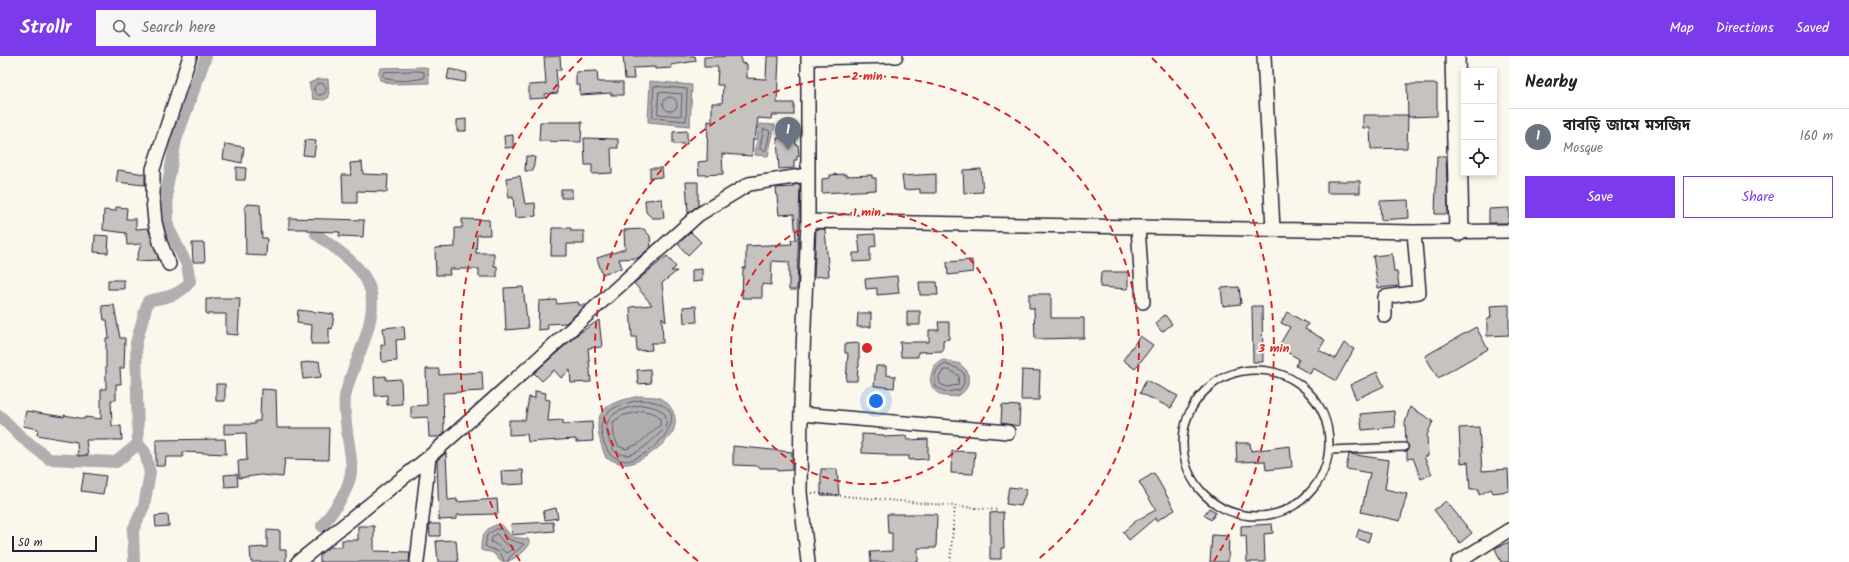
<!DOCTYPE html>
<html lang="en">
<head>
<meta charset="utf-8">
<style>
  :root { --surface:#fff; --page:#f6f6f6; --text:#202124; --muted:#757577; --line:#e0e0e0; --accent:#7c3aed }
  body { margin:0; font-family:Kalam,"Noto Sans Bengali",sans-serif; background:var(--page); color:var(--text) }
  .controls { position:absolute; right:12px; top:12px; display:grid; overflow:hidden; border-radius:0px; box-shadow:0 2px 6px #0003 }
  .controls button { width:36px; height:36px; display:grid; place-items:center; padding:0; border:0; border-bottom:1px solid var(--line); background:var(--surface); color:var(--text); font:20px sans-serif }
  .scale { position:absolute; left:12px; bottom:10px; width:85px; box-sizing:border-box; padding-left:4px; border:2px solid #22223b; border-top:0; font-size:11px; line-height:14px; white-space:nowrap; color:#22223b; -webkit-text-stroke:3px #fbf7ec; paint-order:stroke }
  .you { position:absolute; left:876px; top:345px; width:14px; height:14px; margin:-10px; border:3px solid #fff; border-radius:50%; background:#1a73e8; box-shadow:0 0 0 6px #1a73e833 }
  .badge { display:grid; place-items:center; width:26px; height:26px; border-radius:50%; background:var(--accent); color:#fff; font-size:13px; font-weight:700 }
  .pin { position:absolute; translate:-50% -33px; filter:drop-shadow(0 1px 2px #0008) }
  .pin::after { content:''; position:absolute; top:21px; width:14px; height:12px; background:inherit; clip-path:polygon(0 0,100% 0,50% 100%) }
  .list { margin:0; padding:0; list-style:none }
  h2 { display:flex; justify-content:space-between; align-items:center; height:52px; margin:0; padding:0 16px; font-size:17px }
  h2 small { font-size:13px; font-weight:400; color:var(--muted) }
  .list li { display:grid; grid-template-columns:26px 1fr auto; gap:12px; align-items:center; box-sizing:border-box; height:56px; padding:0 16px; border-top:1px solid var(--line) }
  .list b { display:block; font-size:15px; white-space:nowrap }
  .list p { margin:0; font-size:13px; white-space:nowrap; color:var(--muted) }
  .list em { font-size:13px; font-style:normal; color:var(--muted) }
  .actions { display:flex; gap:8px; padding:12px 16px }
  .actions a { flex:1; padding:9px 0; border:1px solid var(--accent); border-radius:0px; text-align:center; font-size:14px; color:var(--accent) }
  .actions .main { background:var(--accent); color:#fff }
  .icon { flex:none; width:22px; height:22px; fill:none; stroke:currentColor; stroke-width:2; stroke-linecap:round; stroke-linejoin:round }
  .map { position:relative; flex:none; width:1509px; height:506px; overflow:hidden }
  header { display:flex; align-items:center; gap:24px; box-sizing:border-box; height:56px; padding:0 20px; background:var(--accent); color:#fff }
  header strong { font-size:19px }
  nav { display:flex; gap:22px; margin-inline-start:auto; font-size:14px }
  .search { width:280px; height:36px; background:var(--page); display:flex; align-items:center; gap:10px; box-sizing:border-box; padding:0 14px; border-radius:0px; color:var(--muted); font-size:15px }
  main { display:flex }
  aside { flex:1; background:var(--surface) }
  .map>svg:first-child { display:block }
  .water { fill:#b1aeb0; stroke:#787681 }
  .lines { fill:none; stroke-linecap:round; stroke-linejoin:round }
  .shore { stroke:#5b5a6a; stroke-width:1 }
  .canal { stroke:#b1aeb0; stroke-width:12 }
  .building { fill:#c6c2c0; stroke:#22223b }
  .lane-casing { stroke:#22223b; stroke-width:10 }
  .street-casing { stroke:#22223b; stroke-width:16 }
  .secondary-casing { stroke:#22223b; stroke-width:22 }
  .path { stroke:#22223b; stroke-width:2; stroke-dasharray:1 3; stroke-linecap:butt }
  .lane { stroke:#fbf7ec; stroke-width:7 }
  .street { stroke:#fbf7ec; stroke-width:13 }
  .secondary { stroke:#fbf7ec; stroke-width:19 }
  .ring { fill:none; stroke:#d62828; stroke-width:2; stroke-dasharray:7 5 }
  .centre { fill:#d62828; stroke:#fbf7ec; stroke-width:2 }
  .ring-label { font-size:12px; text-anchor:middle; font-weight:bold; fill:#d62828; stroke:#fbf7ec; stroke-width:4; stroke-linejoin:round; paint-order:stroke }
</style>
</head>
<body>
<header>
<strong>Strollr</strong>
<div class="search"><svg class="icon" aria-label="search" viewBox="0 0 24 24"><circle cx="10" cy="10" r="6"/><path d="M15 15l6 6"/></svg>Search here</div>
<nav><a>Map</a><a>Directions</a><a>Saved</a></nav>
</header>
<main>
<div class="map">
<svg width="1509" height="506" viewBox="0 0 1509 506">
  <rect width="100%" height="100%" fill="#fbf7ec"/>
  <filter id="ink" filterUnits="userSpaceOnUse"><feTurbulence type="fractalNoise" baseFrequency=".025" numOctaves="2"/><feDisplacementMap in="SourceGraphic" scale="8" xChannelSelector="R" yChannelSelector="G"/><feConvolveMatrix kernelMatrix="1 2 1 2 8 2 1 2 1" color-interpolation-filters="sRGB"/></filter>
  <g filter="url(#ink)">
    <path class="water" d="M425,11L428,13L429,27L392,28L380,24C378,19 378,16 381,12Z
      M319,23H328L329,41L324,44L313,43L309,27Z
      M650,25L692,29L690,70L648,66Z
      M759,68L775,69L768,100L755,99Z
      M944,304L960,308L967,315C978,351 921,347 932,316C934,309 937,306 944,304Z
      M641,340C647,341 654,340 660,342C672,348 679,363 673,375C668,387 636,411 623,408C618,407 612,404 606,402C590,360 596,348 641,340Z
      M496,469H502L512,481L528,483L530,487C527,495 512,506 502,506C498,504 496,499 493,497C490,495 484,496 481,494C481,482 483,473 496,469Z"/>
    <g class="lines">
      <path class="shore" d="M419,15L424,16V22C414,24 389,28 382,19L384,16Z
        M314 33a6 6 0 1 1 12 0a6 6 0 1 1-12 0Z
        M654,30L687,33L686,65L653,62Z
        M659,36L682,38L681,60L658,58Z
        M663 48a7 7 0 1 1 14 0a7 7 0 1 1-14 0Z
        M764,73L770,75L766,94L764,95L760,93Z
        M944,308L957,312L964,317V327L960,334L946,336L936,331C933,322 935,311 944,308Z
        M944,314H950L959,320L958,329L947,331L940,328L939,322Z
        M641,344C709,349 646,407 624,405C620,404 614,401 610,399C590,363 605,350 641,344Z
        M642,349C656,351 671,354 665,372C657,380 638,400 626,399C622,399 617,396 614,395C597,363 611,354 642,349Z
        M642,355C651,356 662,357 660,369L638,388L626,393L618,390L614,380L613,366L622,360Z
        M497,478L503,486L513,491L512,494L506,497L497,489L491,486L492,482Z
        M504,506C502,493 491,494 485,490L487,479L496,473H501L510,484L524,488L509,502L508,506"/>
      <path class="canal" d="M316,178C365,214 386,227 362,291C356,307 349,323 345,340C343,362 349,383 351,404C355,428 335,453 322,470
        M0,360L20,380L49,403L116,406L138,388L136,287L148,245C164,241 181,240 190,225L187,209L168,171L167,132L176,84L206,0
        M134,506L133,474L144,450L150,417L145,396L138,388"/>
    </g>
    <path class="building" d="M560,0L561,14H556L558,37L545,38V42L529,43V29L546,28L544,1Z
      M623,0H695L696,5L671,9L672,12L655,13V11L633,12L634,23H625Z
      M741,0V7L747,8V22L766,23L767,0H779L777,47H794V59H772L771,63L758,62L755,83H753L752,100L722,98L723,118L699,119L698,106L707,105L708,65L712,66V47H722L723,29H717L718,11H704V1Z
      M449,13L467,17L465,26L447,23Z
      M597,15L598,26H623V39H611V37L580,39V29H576V16Z
      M1407,28H1437V60L1408,61Z
      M1363,59H1408L1407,92L1371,93L1370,72H1363Z
      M466,63V75H457V64Z
      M540,66H582L581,86L539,85Z
      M687,75V88H673V76Z
      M513,79V91L505,92L504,80Z
      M795,81L796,89H798L799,100H797V104H794V112L779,113L777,82Z
      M584,82L618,83V92H611L612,117L592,118V109H585Z
      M305,84L316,85L314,100L303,99Z
      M225,88L244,91L242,107L223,103Z
      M526,100L535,101L533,115H525Z
      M1437,100H1446L1448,158H1435Z
      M362,106L363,118L388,119L387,136L357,135V147H343L342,119H351L350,107Z
      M236,111L246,112L245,124H236Z
      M650,112H662L663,121L650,122Z
      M981,113L983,136L964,137L963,114Z
      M118,114L145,118V129L116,126Z
      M846,118V120L872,119V122H876V134L822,137V123L830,122V119Z
      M936,118V137H920V133L904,134L902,120Z
      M520,120L525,148L535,147L536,160L515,162L513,141L509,142L506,122Z
      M1327,125H1360V137H1327Z
      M686,126H698V149H699L688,157Z
      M800,128L797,234H789V206L772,205L771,229L762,228V242H742L743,212H746V190L792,188L791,184H796L794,158L779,159L776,132L793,131V129Z
      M561,133H572V142H561Z
      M662,143L664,162H652L646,156L645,144Z
      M1408,144L1409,162L1381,164L1380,145Z
      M248,148L260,149L262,182H267L266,200L246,199L245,150L248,149Z
      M116,151L127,152L126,163H136V173L148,172L159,204L136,205L141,188L127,189L126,177L103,174L104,154L116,155Z
      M1509,152V167H1489V153Z
      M289,162L364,164L363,181L339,180L340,176L308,175V173H289Z
      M462,163L489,164L490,179H477L476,197H494V210H497V221H479V213H449L450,219H436L435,192L455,191V172H462Z
      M552,172H571V175H584V188H567V200H551Z
      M644,173L650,180L651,191L638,202L619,203L622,212L602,218L597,202L625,193L624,174Z
      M816,173H825L829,220L814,221Z
      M691,176L701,186L688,199L678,188Z
      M875,178L876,190L870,191V205L853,206V197H860L858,179Z
      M95,179L109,180L108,197L94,196Z
      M192,187H204L205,206H193Z
      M1392,198L1394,216H1397L1399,230L1378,232L1373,200Z
      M667,200L676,211L671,215H677L662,227L666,266L662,261L663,287H651L652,294L637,295L636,281H632L630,251L652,249L634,227Z
      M972,204L973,216L948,219L947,206Z
      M702,213V225L692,226V214Z
      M1101,216H1128V233L1100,231Z
      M897,220L899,237L877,239V232L866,233L865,223Z
      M108,224H124V233H108Z
      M919,226H937L938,239H920Z
      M523,231L528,272L506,274L504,232Z
      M1239,231L1241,248L1223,250L1221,232Z
      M1029,238H1051V262H1084V282L1035,283L1034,252H1029Z
      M212,242H240L238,279L226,278V258H206V243H212Z
      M556,244L557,248L578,246L579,249H586L566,267L547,268L548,273L538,274L539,245Z
      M114,249L120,282H125L124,312H120L121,328H116V344H111L112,370H121L122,384H86L88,399L78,400L77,386L37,379L38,373L23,370L26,355L64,361V359L85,363V361L101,363V333H106V282H109L107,264H104L102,250Z
      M1509,249V279L1487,280V264L1491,261L1490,250Z
      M696,250L697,266L684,267L683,251Z
      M1252,250H1262L1263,306H1253Z
      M298,254L334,258L332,273L329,272V288H311L312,269L297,267Z
      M907,255H920V269H907Z
      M1287,256L1308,268L1305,273L1325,284L1319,294L1335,303L1344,287L1354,293L1336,325L1313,312L1310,318L1296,310L1299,303L1278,291L1290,271L1281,267Z
      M858,257H871V271H857Z
      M1165,259L1172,268L1162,276L1155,267Z
      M599,264L602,291L588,292L591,326L571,327L570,314L561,322L554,314L542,325L534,317L578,278Z
      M938,266H949V283L943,284V295L918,296V301H901L900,286H929V274H939Z
      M404,270L405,283L396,284L397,305L382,306L381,289H385L383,272Z
      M1476,271L1488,293L1438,322L1425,300Z
      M1140,280L1153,289L1135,313L1123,304Z
      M859,287V311H858L857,325H846L848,297H845V288Z
      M319,305L321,321L303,323L301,307Z
      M876,310H886V319L895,320L894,332L874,330Z
      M426,313H439V319L482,316L483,335L443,337L444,377L440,381H429L428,361L411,362V350L427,349Z
      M650,313L651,327L638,328L637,314Z
      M1022,314L1040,315L1039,344H1021Z
      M1377,316L1384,330L1356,343L1350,329Z
      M386,320V324L401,323L402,348L387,349V339L375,340L374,321Z
      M1146,324L1178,340L1171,352L1140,337Z
      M216,328H225V345H216Z
      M261,333L276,334L277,372H329L328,404L285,403L283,421L261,419L239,422L238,405L247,404L246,377L224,378V368H255V365H260Z
      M535,335L546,337L545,343L550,344L548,365L563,364V368L592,366L593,385L576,386V383L528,386L527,378L509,379V364H525L529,341L535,342Z
      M1002,349L1020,350L1019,370L1001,367Z
      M1410,351L1433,365L1427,379L1428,400L1424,401L1432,418L1421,423L1413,402L1407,403V395L1409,390L1406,387L1405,367Z
      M1394,355L1395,371L1362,374L1360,358Z
      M1479,371L1482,415L1508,413L1509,435L1493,437L1491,433L1479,439V433H1470L1468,406L1461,407L1459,372Z
      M862,378L884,379V381L906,380L907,384L928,383V403L909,404V400H886V398L862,397Z
      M225,383L226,398L183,396V401H166L165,410H156V384Z
      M1236,387H1250L1251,395L1290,390L1292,411L1266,414L1265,405L1237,406Z
      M733,390L792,396V414L777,415V412H759V410L733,409Z
      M952,395L975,396L973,418L951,417Z
      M446,397L448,444L457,443V446L497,443L498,458L457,459V463L439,464L437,404Z
      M1349,398L1389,404L1385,433L1407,438L1400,465L1361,456L1370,417L1346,413Z
      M821,413H837L839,439H821Z
      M523,414L524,428L502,429L501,415Z
      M84,417L106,420L103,438L81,435Z
      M1154,417L1175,454L1156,465L1155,462L1129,484L1123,476L1137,464L1156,454L1139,426Z
      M237,418L238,430L225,431L224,419Z
      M1009,431L1027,433L1021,450L1006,448Z
      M1446,445L1472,477L1460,487L1434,454Z
      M556,452L558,462L545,464L543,455Z
      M1209,452L1216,456L1211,464L1204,459Z
      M1003,456L1004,492H1001V503H990V457Z
      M887,458H937L936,492H918V506H871L870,496L892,495V477H888Z
      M168,459L169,470L156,471L155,460Z
      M553,466L554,475L512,479L511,468Z
      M429,468H440V480H430Z
      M1272,468L1273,477L1264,478L1265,506H1247L1246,479L1241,480V470Z
      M358,470H374V495L410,496L409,506H320V498L329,491H342V484H358Z
      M1359,473L1371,477L1368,486L1356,482Z
      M267,474L280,475V494H286V506H251L250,492L267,491Z
      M1212,479L1229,480L1228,506H1210Z
      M456,484L458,506H438L436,485Z
      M1509,486V506H1501L1495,492Z"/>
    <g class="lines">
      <g class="lane-casing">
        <path id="lane" d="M1183 387a73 73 0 1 1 146 0a73 73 0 1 1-146 0Z
          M1330,394L1404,391"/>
      </g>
      <g class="street-casing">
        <path id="street" d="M808,0V165L801,349L800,436L808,506
          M1264,0L1273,173
          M808,2L896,0
          M808,165L1414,176L1509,175
          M1138,171L1143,246
          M169,208L160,186L155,166L153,144V113L190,0
          M1385,260V241L1419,236L1414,176
          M801,358L1008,376
          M298,506L429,401L698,159L749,128L807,119
          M417,506L429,401
          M1458,506L1509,474"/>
      </g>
      <g class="secondary-casing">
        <path id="secondary" d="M1455,0L1459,175"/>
      </g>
      <path class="path" d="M812,437L998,454
        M950,506L955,450"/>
      <use href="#lane" class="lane"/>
      <use href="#street" class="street"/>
      <use href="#secondary" class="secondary"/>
    </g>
  </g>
  <g class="ring">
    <circle cx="867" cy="292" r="136"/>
    <path d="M698 505A272 272 0 1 1 1036 505"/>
    <path d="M520 505A407 407 0 0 1 582 2M1152 2A407 407 0 0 1 1214 505"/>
  </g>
  <circle cx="867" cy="292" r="6" class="centre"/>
  <g class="ring-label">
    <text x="867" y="24">2 min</text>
    <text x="867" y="160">1 min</text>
    <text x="1274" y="296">3 min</text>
  </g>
</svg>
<div class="controls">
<button>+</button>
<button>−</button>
<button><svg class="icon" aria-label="locate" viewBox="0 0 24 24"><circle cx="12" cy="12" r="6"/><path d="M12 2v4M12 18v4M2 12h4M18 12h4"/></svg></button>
</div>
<div class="scale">50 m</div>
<div class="you"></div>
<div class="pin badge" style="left:788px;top:94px;background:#6b7280">1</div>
</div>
<aside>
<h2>Nearby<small></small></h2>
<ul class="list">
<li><span class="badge" style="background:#6b7280">1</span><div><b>বাবড়ি জামে মসজিদ</b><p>Mosque</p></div><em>160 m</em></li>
</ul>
<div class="actions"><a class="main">Save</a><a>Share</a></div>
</aside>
</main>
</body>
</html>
